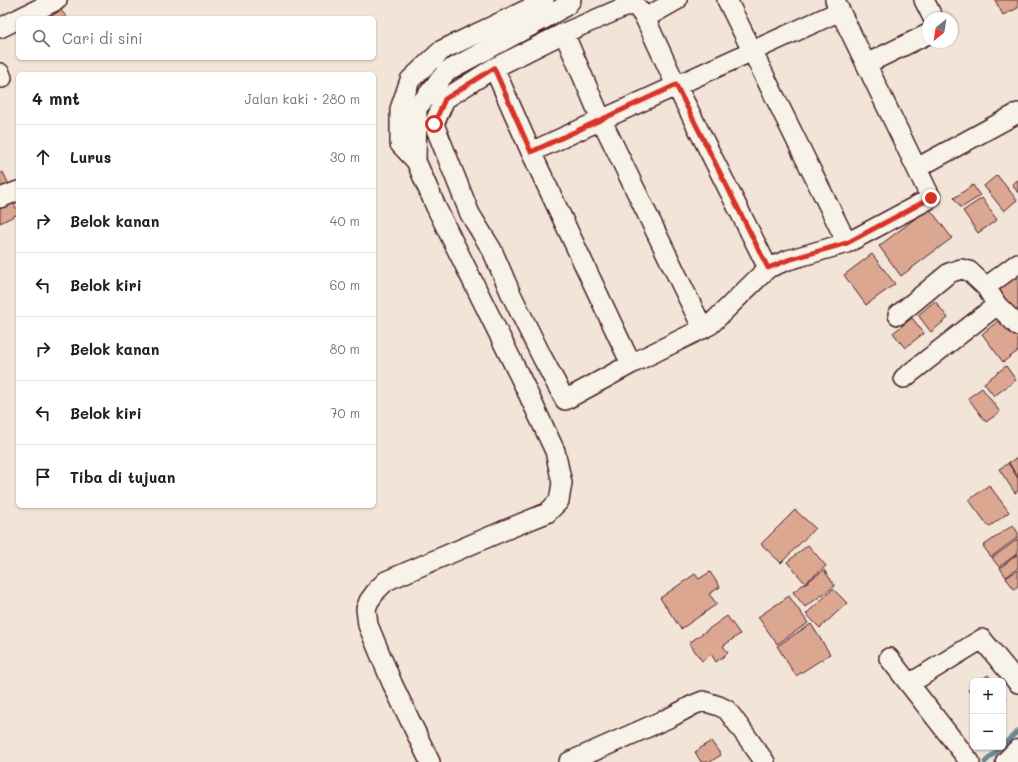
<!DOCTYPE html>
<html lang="id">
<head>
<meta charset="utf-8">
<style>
  :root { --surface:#fff; --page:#f2f2f2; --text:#202124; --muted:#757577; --line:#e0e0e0 }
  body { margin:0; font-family:Mali,sans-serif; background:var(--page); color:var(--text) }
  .controls { position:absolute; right:12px; bottom:12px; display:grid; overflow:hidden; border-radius:6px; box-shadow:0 1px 3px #0004 }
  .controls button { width:36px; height:36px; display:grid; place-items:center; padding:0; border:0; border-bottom:1px solid var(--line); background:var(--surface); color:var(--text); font:20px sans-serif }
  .compass { position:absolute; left:922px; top:12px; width:36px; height:36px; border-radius:50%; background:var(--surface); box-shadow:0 1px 3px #0004; rotate:210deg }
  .stop { position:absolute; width:12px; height:12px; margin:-9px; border:3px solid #d93025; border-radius:50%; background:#fff }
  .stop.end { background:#d93025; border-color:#fff; box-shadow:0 1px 4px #0008 }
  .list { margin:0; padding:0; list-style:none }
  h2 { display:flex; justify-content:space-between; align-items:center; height:52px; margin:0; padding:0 16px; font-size:17px }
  h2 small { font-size:13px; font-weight:400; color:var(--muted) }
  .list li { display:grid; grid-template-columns:26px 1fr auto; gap:12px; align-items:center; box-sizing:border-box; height:64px; padding:0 16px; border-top:1px solid var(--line) }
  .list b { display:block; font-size:15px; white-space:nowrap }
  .list em { font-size:13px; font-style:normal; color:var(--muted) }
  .icon { flex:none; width:22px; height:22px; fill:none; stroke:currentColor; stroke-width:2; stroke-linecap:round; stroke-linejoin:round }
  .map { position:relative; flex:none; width:1018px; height:762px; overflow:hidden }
  .search { position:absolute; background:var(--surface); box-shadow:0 1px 3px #0004; left:16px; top:16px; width:360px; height:44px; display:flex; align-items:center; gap:10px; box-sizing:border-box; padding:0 14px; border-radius:6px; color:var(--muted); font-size:15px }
  .panel { position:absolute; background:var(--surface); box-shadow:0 1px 3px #0004; left:16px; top:72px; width:360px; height:436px; border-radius:6px }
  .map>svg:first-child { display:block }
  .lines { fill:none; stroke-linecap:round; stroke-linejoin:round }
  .stream { stroke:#698792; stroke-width:5 }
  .building { fill:#dca791; stroke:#4a1f2b }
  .minor-casing { stroke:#4a1f2b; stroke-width:22 }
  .tertiary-casing { stroke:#4a1f2b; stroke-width:25 }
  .minor { stroke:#f7f3e8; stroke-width:19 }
  .tertiary { stroke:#f7f3e8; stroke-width:22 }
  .route { stroke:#d93025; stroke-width:5 }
</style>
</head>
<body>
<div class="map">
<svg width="1018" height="762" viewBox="0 0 1018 762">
  <rect width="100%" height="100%" fill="#f2e4d7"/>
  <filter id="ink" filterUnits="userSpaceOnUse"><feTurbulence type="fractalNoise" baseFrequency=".025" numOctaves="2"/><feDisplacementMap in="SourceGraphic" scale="8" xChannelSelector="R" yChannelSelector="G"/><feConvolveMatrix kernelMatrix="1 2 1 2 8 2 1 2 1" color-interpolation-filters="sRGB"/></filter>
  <g filter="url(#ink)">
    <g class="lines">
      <path class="stream" d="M1003,745L1018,731
        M985,762L1001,747"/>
    </g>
    <path class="building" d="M995,0H1018V8L1003,15Z
      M61,10L67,18H48Z
      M3,172L10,187L0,192V174Z
      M997,175L1017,200L1004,211L984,186Z
      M1018,180V193L1012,184Z
      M973,185L980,196L961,208L954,198Z
      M10,196L18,212V214L0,223V200Z
      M982,198L997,220L978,233L963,211Z
      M929,208L952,238L901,276L879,246Z
      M872,254L895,284L866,305L844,275Z
      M1018,270V314L996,289Z
      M935,301L948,318L931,332L918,315Z
      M1003,317L1018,337V351L1003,362L982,334Z
      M912,318L924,333L905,348L893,333Z
      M1006,366L1016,380L994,396L984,383Z
      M982,388L1000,412L986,422L968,398Z
      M1018,457V478L1008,463Z
      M1009,463L1018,478V491L1015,493L999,469Z
      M989,485L1009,512L989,527L969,500Z
      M795,510L815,528L781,563L761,544Z
      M1013,525L1018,533V537L991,557L983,546Z
      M1018,539V553L999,567L992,558Z
      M808,545L826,566L805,583L787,562Z
      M1018,554V568L1006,577L1000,568Z
      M824,570L835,586L805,607L793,592Z
      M1018,570V586L1014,589L1006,578Z
      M710,572L720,587L709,594L717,604L681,629L660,598L695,574L699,579Z
      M833,589L847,603L820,628L806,614Z
      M789,596L808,623L777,644L758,617Z
      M727,616L740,634L723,646L728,653L716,662L711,654L702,661L689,643Z
      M811,624L830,654L796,676L777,646Z
      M988,675L993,681H980Z
      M973,687V697L968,690Z
      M1003,694L1007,699L1003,702Z
      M711,741L721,755L710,762H701L695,752Z"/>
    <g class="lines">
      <g class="minor-casing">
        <path id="minor" d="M727,0L847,243L931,198L866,64L928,34
          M924,0L933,18
          M840,11L866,64
          M20,18L57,0
          M645,18L677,0
          M0,28L18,19
          M564,33L601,119L703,329
          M494,68L531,152L631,364L565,400L542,357L511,294L492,250L470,214L434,124L445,99L494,68L564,33L634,3L645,18L676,85L768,268
          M0,73L2,78
          M531,152L840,11L835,0
          M416,161L417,108L447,71L542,20L567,5L571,0
          M917,168L1018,113
          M0,198L18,191
          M986,287L1018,263
          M898,315L949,273L961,269L969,271L986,287L997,305L1018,326
          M631,364L710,325L768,268L788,260L847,243
          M904,378L997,305
          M889,658L970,762
          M909,684L982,639L1018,683
          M430,762L392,683L368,625L366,609L369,601L377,590L386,581L505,530L547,513L559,501L562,483L555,451L524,385L436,207L416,161L400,144V109L410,80L442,50L541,3L544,0
          M569,762L671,717L693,705L703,701L719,706L727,710L736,722L765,762"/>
      </g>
      <g class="tertiary-casing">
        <path id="tertiary" d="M1007,762L1018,751"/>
      </g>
      <use href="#minor" class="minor"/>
      <use href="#tertiary" class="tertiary"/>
    </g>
  </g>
  <g class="lines" filter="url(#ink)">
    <path class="route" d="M434,124L445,99L494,68L531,152L676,85L768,268L788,260L847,243L931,198"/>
  </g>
</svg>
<div class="controls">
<button>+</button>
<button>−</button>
</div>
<svg class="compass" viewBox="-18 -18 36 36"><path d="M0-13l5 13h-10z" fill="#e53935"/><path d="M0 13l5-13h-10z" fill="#757577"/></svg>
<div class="stop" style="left:434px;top:124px"></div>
<div class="stop end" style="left:931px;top:198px"></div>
<div class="search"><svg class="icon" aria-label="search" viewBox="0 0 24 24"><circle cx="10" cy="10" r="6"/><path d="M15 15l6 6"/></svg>Cari di sini</div>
<section class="panel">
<h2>4 mnt<small>Jalan kaki · 280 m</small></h2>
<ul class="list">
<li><svg class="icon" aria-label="ahead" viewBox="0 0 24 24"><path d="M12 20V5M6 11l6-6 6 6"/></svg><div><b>Lurus</b></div><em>30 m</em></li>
<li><svg class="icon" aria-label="right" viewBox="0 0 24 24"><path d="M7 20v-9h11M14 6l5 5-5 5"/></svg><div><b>Belok kanan</b></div><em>40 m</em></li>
<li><svg class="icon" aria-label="left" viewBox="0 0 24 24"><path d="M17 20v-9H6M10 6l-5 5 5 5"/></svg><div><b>Belok kiri</b></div><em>60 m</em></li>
<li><svg class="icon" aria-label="right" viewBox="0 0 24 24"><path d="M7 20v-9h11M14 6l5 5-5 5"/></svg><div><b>Belok kanan</b></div><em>80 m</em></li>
<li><svg class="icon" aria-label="left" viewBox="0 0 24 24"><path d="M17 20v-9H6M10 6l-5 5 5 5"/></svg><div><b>Belok kiri</b></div><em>70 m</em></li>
<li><svg class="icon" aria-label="arrive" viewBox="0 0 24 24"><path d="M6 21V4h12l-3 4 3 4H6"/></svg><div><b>Tiba di tujuan</b></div></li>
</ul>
</section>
</div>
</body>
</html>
